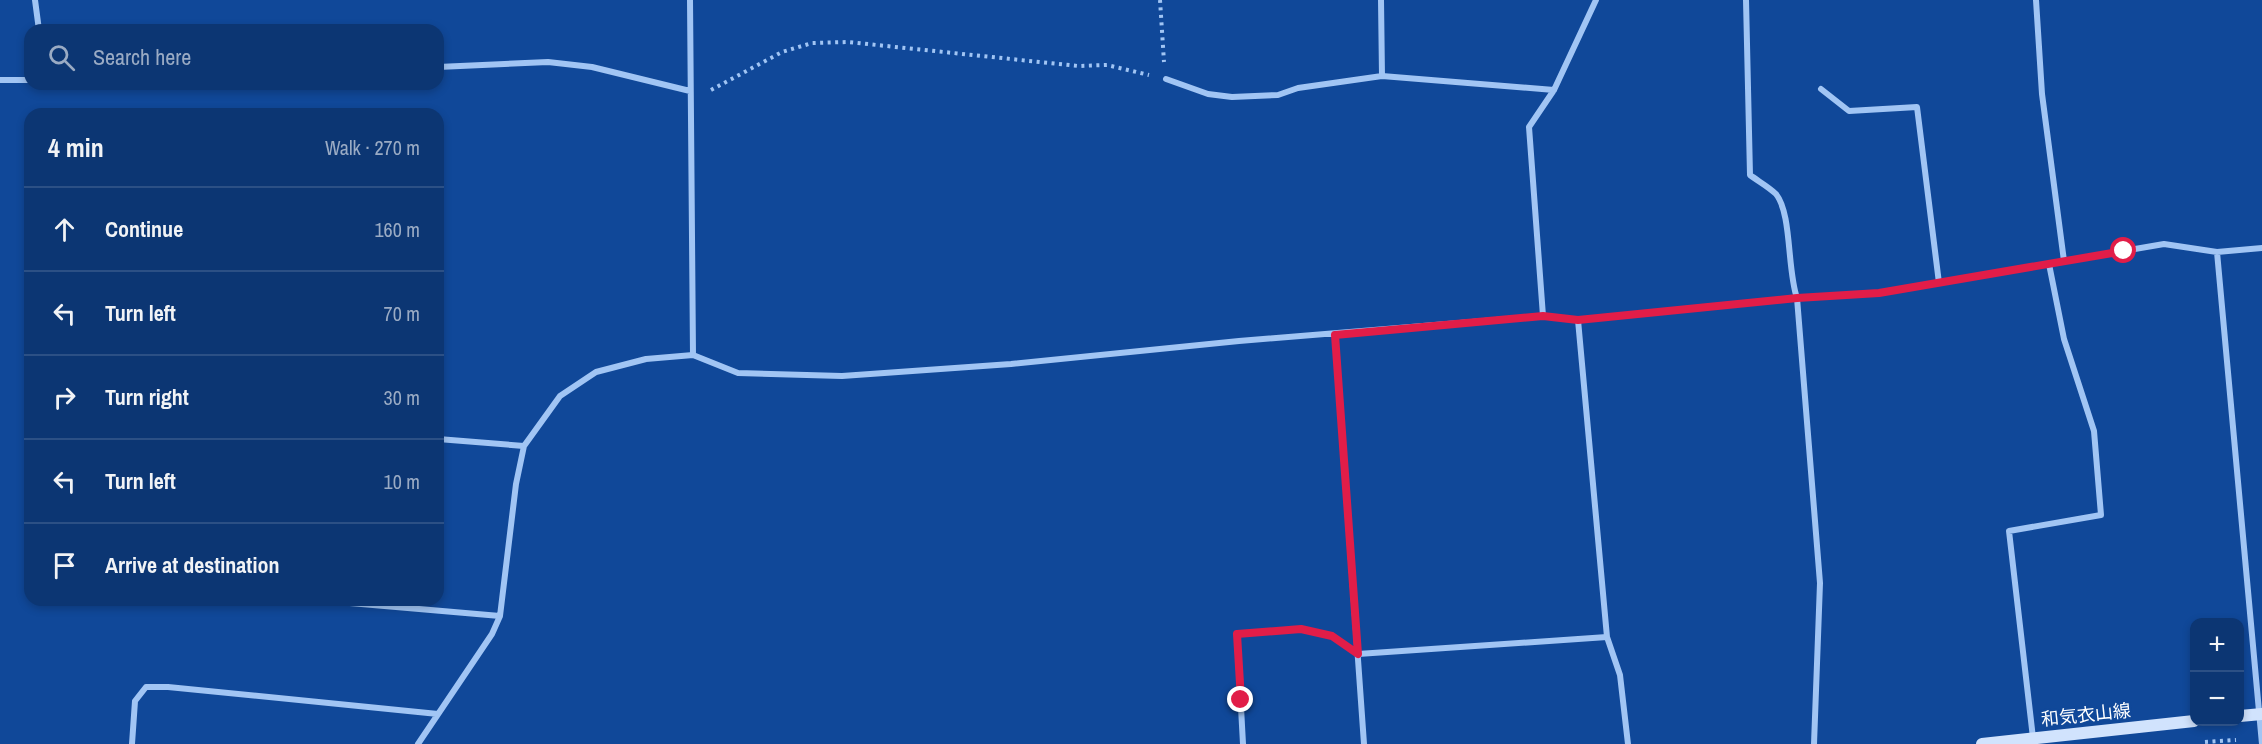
<!DOCTYPE html>
<html lang="en">
<head>
<meta charset="utf-8">
<style>
  :root { --surface:#0c3673; --page:#153e78; --text:#f1f3f6; --muted:#9aabc4; --line:#2c5085 }
  body { margin:0; font-family:"Archivo Narrow","Noto Sans JP",sans-serif; background:var(--page); color:var(--text) }
  .controls { position:absolute; right:18px; bottom:18px; display:grid; overflow:hidden; border-radius:12px; box-shadow:0 3px 9px #0003 }
  .controls button { width:54px; height:54px; display:grid; place-items:center; padding:0; border:0; border-bottom:2px solid var(--line); background:var(--surface); color:var(--text); font:30px sans-serif }
  .stop { position:absolute; width:18px; height:18px; margin:-14px; border:4px solid #e11d48; border-radius:50%; background:#fff }
  .stop.end { background:#e11d48; border-color:#fff; box-shadow:0 2px 6px #0008 }
  .list { margin:0; padding:0; list-style:none }
  h2 { display:flex; justify-content:space-between; align-items:center; height:78px; margin:0; padding:0 24px; font-size:26px }
  h2 small { font-size:20px; font-weight:400; color:var(--muted) }
  .list li { display:grid; grid-template-columns:39px 1fr auto; gap:18px; align-items:center; box-sizing:border-box; height:84px; padding:0 24px; border-top:2px solid var(--line) }
  .list b { display:block; font-size:22px; white-space:nowrap }
  .list em { font-size:20px; font-style:normal; color:var(--muted) }
  .icon { flex:none; width:33px; height:33px; fill:none; stroke:currentColor; stroke-width:2; stroke-linecap:round; stroke-linejoin:round }
  .map { position:relative; flex:none; width:2262px; height:744px; overflow:hidden }
  .search { position:absolute; background:var(--surface); box-shadow:0 3px 9px #0003; left:24px; top:24px; width:420px; height:66px; display:flex; align-items:center; gap:15px; box-sizing:border-box; padding:0 21px; border-radius:18px; color:var(--muted); font-size:22px }
  .panel { position:absolute; background:var(--surface); box-shadow:0 3px 9px #0003; left:24px; top:108px; width:420px; height:498px; border-radius:18px }
  .map>svg:first-child { display:block }
  .lines { fill:none; stroke-linecap:round; stroke-linejoin:round }
  .path { stroke:#a1c5f4; stroke-width:4; stroke-dasharray:3 4.5; stroke-linecap:butt }
  .minor { stroke:#a1c5f4; stroke-width:6 }
  .secondary { stroke:#d1e3fd; stroke-width:12 }
  .route { stroke:#e11d48; stroke-width:8 }
  .labels { text-anchor:middle; stroke-width:4.5; stroke-linejoin:round; paint-order:stroke }
  .street-label { font-size:18px; fill:#fff; stroke:#104899 }
</style>
</head>
<body>
<div class="map">
<svg width="2262" height="744" viewBox="0 0 2262 744">
  <rect width="100%" height="100%" fill="#104899"/>
  <g class="lines">
    <path class="path" d="M1160,0L1164,62
      M711,90L782,52L812,43L848,42L1078,66L1107,65L1149,75
      M2205,742L2236,740"/>
    <path class="minor" d="M35,0L39,30
      M690,0L693,355
      M1381,0L1382,76
      M1746,0L1750,175C1758,181 1769,187 1776,194C1792,214 1787,270 1797,298L1820,583L1814,744
      M2036,0L2042,94L2064,261
      M438,67L548,62L592,67L690,91
      M1166,79L1208,94L1232,97L1278,95L1298,88L1382,76L1554,90
      M0,80H30
      M112,84H148
      M1821,89L1849,111L1917,107L1939,283
      M2217,252L2262,744
      M1543,316L1529,127L1554,90L1596,0
      M1578,320L1607,637L1620,675L1628,744
      M1335,335L1364,744
      M438,439L524,446
      M315,600L500,616
      M2033,738L2009,531L2101,515L2094,431L2064,339L2049,264
      M132,744L135,701L146,687H168L438,714
      M418,744L492,634L500,616L516,484L524,446L560,396L596,372L646,359L693,355L738,373L842,376L1011,364L1239,341L1543,316L1578,320L1797,298L1879,293L2164,244L2217,252L2262,248
      M1243,744L1237,634L1301,629L1332,636L1358,654L1607,637"/>
    <path class="secondary" d="M2240,716L2262,714
      M1982,744L2194,721"/>
  </g>
  <g class="lines">
    <path class="route" d="M1241,700L1237,634L1301,629L1332,636L1358,654L1335,335L1543,316L1578,320L1797,298L1879,293L2124,251"/>
  </g>
  <g class="labels">
    <g class="street-label">
      <text transform="translate(2086 715) rotate(-6)" y="6">和気衣山線</text>
    </g>
  </g>
</svg>
<div class="controls">
<button>+</button>
<button>−</button>
</div>
<div class="stop" style="left:2124px;top:251px"></div>
<div class="stop end" style="left:1241px;top:700px"></div>
<div class="search"><svg class="icon" aria-label="search" viewBox="0 0 24 24"><circle cx="10" cy="10" r="6"/><path d="M15 15l6 6"/></svg>Search here</div>
<section class="panel">
<h2>4 min<small>Walk · 270 m</small></h2>
<ul class="list">
<li><svg class="icon" aria-label="ahead" viewBox="0 0 24 24"><path d="M12 20V5M6 11l6-6 6 6"/></svg><div><b>Continue</b></div><em>160 m</em></li>
<li><svg class="icon" aria-label="left" viewBox="0 0 24 24"><path d="M17 20v-9H6M10 6l-5 5 5 5"/></svg><div><b>Turn left</b></div><em>70 m</em></li>
<li><svg class="icon" aria-label="right" viewBox="0 0 24 24"><path d="M7 20v-9h11M14 6l5 5-5 5"/></svg><div><b>Turn right</b></div><em>30 m</em></li>
<li><svg class="icon" aria-label="left" viewBox="0 0 24 24"><path d="M17 20v-9H6M10 6l-5 5 5 5"/></svg><div><b>Turn left</b></div><em>10 m</em></li>
<li><svg class="icon" aria-label="arrive" viewBox="0 0 24 24"><path d="M6 21V4h12l-3 4 3 4H6"/></svg><div><b>Arrive at destination</b></div></li>
</ul>
</section>
</div>
</body>
</html>
